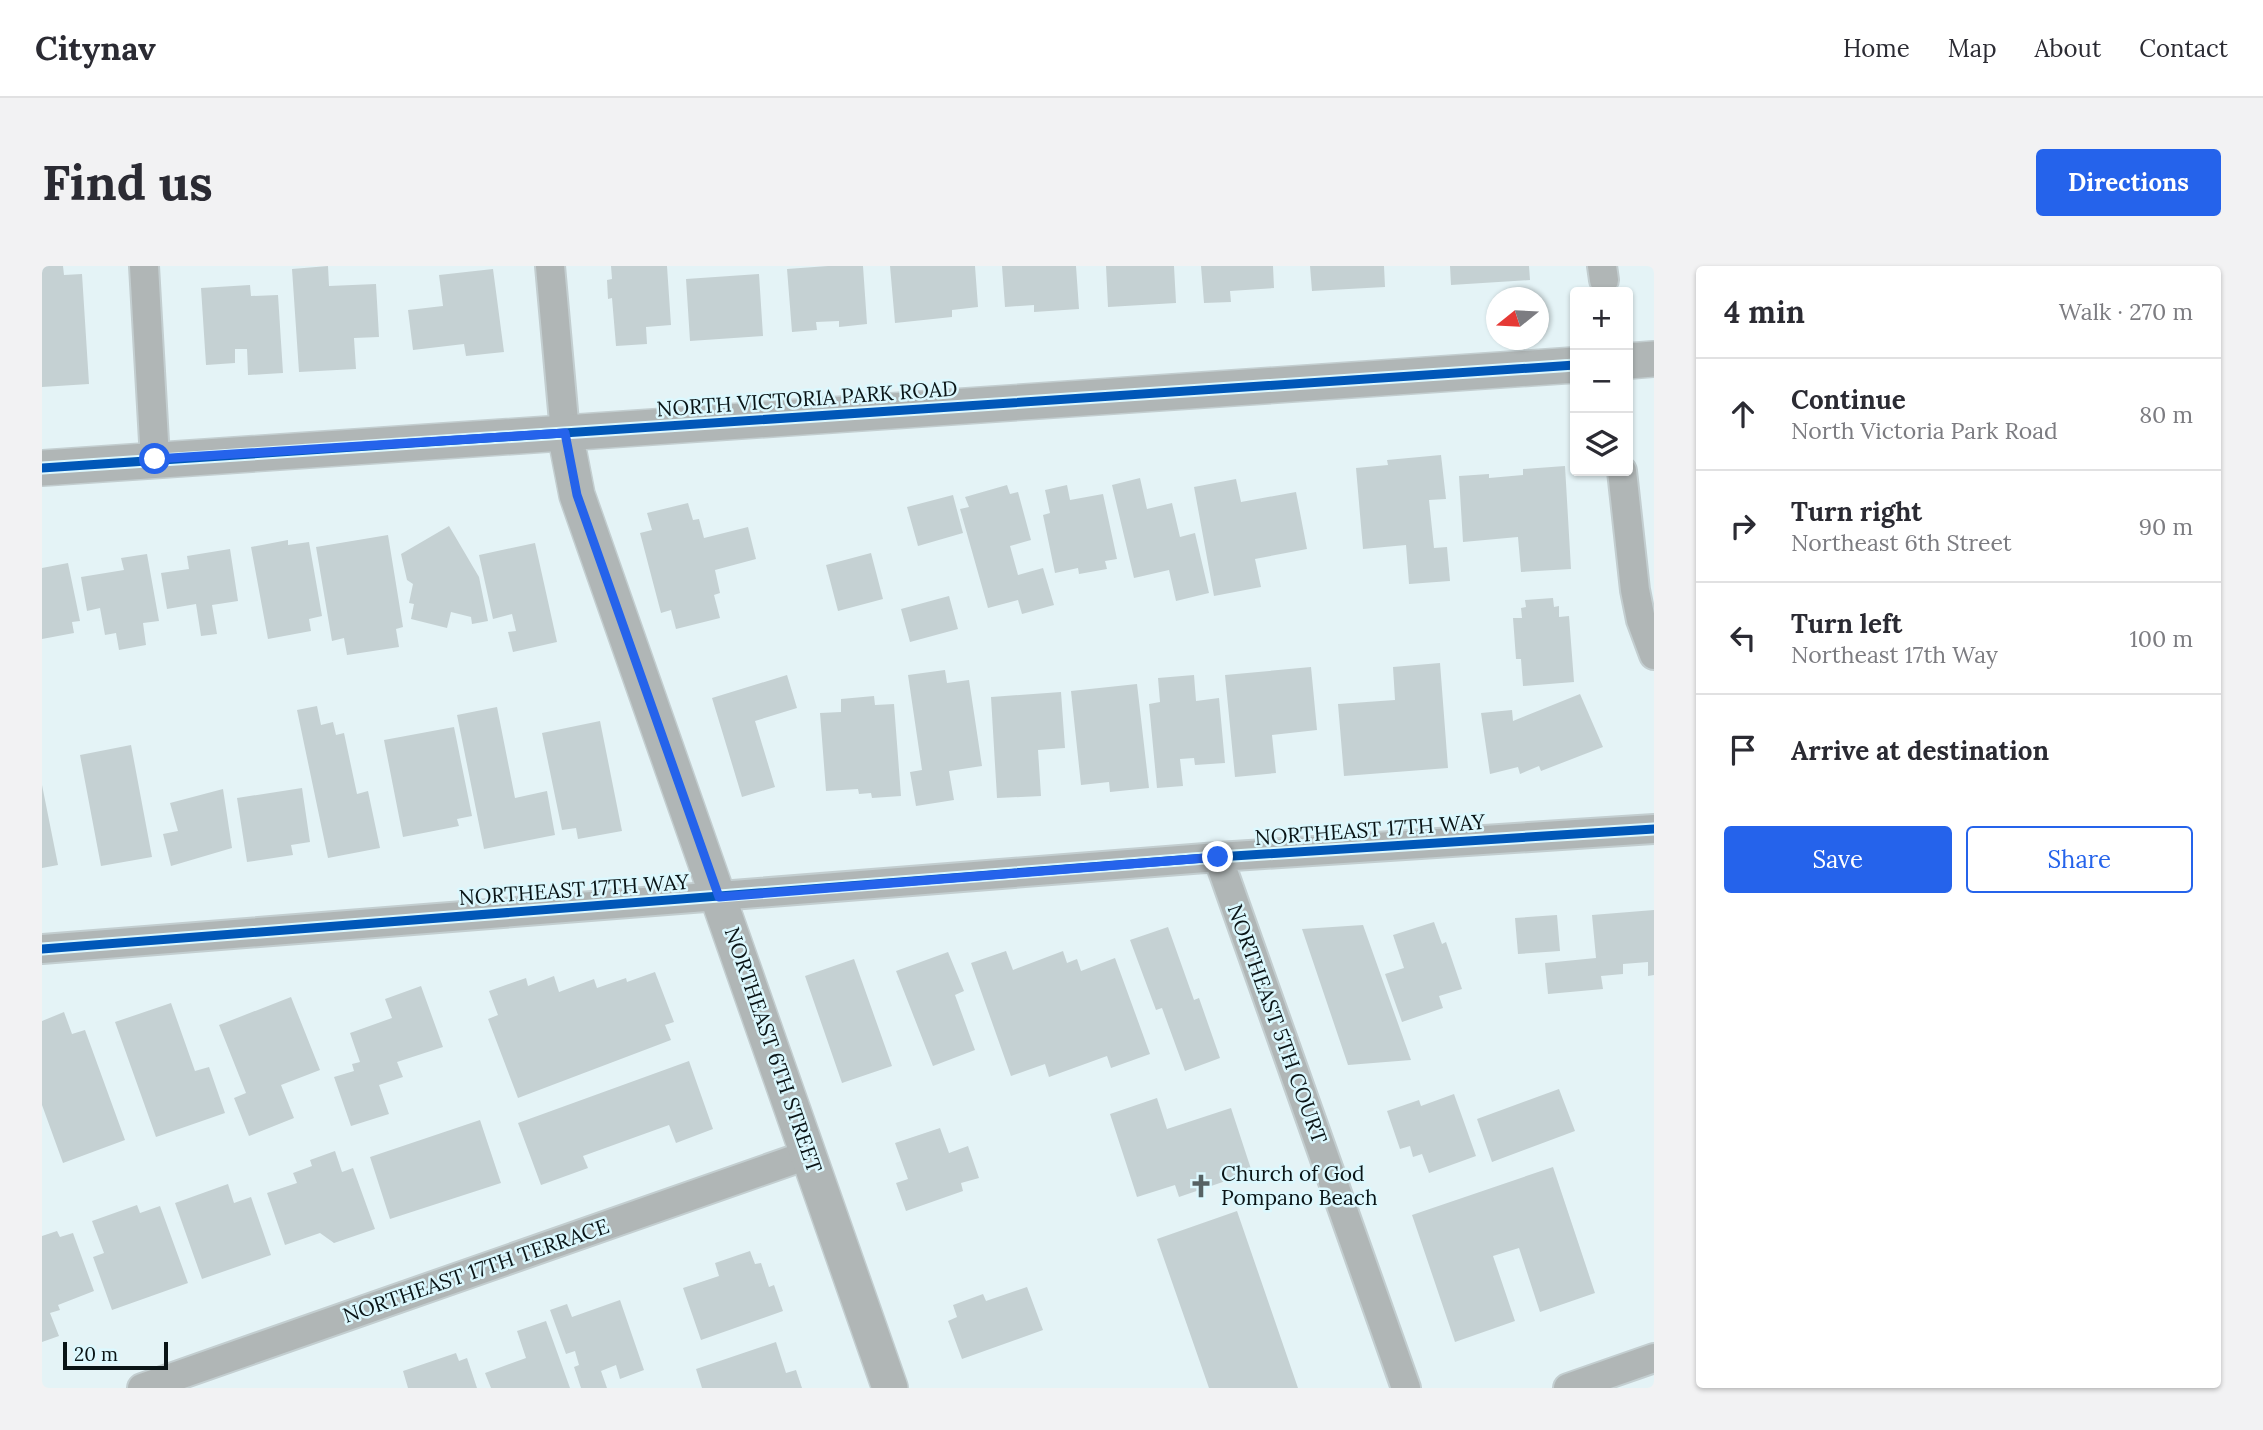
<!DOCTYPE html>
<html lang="en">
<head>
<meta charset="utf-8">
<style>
  :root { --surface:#fff; --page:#f2f2f3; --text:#2b2b33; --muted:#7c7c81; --line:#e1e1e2; --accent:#2563eb }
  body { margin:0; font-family:Lora,serif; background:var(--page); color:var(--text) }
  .controls { position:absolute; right:21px; top:21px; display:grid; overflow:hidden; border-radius:7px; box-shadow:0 2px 5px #0004 }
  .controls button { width:63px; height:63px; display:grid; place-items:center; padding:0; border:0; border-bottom:2px solid var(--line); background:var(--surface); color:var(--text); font:35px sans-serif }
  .compass { position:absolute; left:1444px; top:21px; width:63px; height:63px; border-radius:50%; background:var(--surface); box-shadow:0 2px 5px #0004; rotate:252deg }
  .scale { position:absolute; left:21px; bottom:18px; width:105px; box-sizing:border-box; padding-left:7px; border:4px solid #0a1416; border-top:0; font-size:19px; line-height:24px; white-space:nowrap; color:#0a1416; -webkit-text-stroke:5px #dcf8fe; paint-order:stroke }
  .stop { position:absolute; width:21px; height:21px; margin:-16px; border:5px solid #2563eb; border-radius:50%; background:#fff }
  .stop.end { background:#2563eb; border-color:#fff; box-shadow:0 2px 7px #0008 }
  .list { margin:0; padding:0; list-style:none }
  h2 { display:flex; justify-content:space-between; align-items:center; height:91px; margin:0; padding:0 28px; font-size:30px }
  h2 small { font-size:23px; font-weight:400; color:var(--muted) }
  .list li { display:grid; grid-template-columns:46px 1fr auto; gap:21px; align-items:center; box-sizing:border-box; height:112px; padding:0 28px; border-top:2px solid var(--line) }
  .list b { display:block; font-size:26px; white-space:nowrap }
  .list p { margin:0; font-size:23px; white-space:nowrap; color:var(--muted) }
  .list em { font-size:23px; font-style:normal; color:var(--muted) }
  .actions { display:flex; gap:14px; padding:21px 28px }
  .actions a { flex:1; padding:16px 0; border:2px solid var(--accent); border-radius:7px; text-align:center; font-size:24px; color:var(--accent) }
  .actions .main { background:var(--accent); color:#fff }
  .icon { flex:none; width:38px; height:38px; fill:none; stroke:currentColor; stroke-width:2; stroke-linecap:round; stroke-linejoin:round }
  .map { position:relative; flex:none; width:1612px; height:1122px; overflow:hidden; border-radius:7px }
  header { display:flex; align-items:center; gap:42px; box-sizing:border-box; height:98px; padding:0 35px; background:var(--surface); border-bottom:2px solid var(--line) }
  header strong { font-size:33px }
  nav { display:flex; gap:38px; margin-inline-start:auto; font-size:24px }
  .intro { display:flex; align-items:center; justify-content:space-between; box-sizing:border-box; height:168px; padding:0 42px }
  h1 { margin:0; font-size:49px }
  .button { padding:18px 32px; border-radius:7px; background:var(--accent); color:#fff; font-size:24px; font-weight:700 }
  main { display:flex; gap:42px; padding:0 42px }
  aside { flex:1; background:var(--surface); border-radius:7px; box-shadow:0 2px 5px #0004 }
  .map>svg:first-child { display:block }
  .building { fill:#c5d1d3 }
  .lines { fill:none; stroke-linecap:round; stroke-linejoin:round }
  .minor-casing { stroke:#c3ced0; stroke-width:32 }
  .tertiary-casing { stroke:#c3ced0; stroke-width:38 }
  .minor { stroke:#b0b6b6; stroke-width:28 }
  .tertiary { stroke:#b0b6b6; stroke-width:35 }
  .cycleway-casing { stroke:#dcf8fe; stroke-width:13 }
  .cycleway { stroke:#0057b8; stroke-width:9 }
  .route { stroke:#2563eb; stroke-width:9 }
  .labels { text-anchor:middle; stroke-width:5; stroke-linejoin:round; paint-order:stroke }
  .street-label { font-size:21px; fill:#0a1416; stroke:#dcf8fe }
  .poi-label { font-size:21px; fill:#0a1416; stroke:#dcf8fe; text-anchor:start }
</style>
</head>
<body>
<header>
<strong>Citynav</strong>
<nav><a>Home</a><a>Map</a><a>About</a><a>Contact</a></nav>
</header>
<div class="intro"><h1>Find us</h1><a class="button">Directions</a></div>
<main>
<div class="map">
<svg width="1612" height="1122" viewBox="0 0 1612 1122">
  <rect width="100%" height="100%" fill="#e4f3f6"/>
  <path class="building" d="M0,0H21L22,9L40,8L47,118L0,121Z
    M286,0L287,20L334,18L337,71L312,72L314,103L257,106L250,3Z
    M569,0H625L629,59L604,61L605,78L574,80L570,32L566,33L565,14L570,13Z
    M786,0H821L825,58L797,61V55L774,56L775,64L750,66L745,3Z
    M848,0H933L936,41L910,44V51L853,57Z
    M960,0H1034L1037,43L992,46V39L963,41Z
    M1064,0H1132L1134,37L1066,41Z
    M1159,0H1231L1232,22L1188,25L1189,36L1162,37Z
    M1268,0H1342L1343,21L1270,25Z
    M1408,0H1487L1488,14L1409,19Z
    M451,3L462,86L424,90L422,78L371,84L366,44L401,40L397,9Z
    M717,8L721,70L648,75L644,13Z
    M208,19L209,30L236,29L241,107L206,109L205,83H193V97L164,99L159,22Z
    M1399,189L1404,233L1387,234L1392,282L1405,281L1408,315L1367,318L1364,279L1321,283L1314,202L1346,199L1345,194Z
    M1523,200L1529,303L1479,306L1476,271L1421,276L1417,210L1447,208V212L1481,209V203Z
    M1098,212L1105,243L1130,237L1138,271L1153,267L1167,327L1134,335L1127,304L1092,312L1070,219Z
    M1194,213L1199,236L1254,226L1265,283L1213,293L1219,321L1172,330L1152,221Z
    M965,219L968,228L976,226L989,274L968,280L976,309L1001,302L1012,339L980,348L976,334L946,342L918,243L927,241L923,231Z
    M1025,219L1028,234L1061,228L1075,293L1063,295L1065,303L1037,308L1036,302L1013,307L1001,249L1008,247L1003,224Z
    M911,229L921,267L876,280L865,241Z
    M646,237L651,254L657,253L662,272L706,261L714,293L673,304L678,327L672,329L678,352L634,363L629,344L619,347L598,267L610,264L605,247Z
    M407,260L437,311L446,355L430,358L429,351L409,346L405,362L369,353L372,338L367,337L371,318L365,314L359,288Z
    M346,269L361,361L354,363L357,381L305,389L302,372L290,375L274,281Z
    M246,274V279L267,276L280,350L267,353L269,365L226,373L209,281Z
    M493,277L515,376L471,386L466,366L474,365L470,348L451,353L437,289Z
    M188,283L196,335L170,339L175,368L159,370L154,338L125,343L119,307L147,303L145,290Z
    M829,287L841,333L796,345L784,299Z
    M105,288L117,355L101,357L104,379L77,384L74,367L63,369L58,342L45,345L39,311L82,304L79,292Z
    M26,297L38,355L30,356L32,367L0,373V302Z
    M907,330L916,363L868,376L859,343Z
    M1511,332L1512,341L1517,340V351L1527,350L1532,416L1481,420L1479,393H1474L1471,352H1480L1479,342L1484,341L1483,334Z
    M1398,397L1406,502L1302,510L1296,438L1353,434L1351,401Z
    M1269,401L1275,464L1230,469L1234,507L1193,511L1183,409Z
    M903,404L905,417L927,414L940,500L907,505L912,534L874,540L868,506L880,504L866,409Z
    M745,409L755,442L713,455L733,521L700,531L670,432Z
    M1152,409L1154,435L1177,432L1183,497L1153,499L1152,492L1138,493L1141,520L1115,522L1107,438L1118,436L1116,412Z
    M1095,418L1107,522L1068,526L1067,516L1039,519L1029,425Z
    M1019,426L1023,482L996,484L999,530L955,532L949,431Z
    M1538,428L1561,481L1499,505L1497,500L1478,508L1476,501L1448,508L1439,447L1470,444L1471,455Z
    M832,430L833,439L852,438L859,530L830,532L829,527L817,528L816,523L784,525L778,447L799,446V433Z
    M275,440L279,459L291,456L294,469L302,467L315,528L326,525L338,582L286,592L255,444Z
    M455,441L473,532L505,525L513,569L442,583L415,449Z
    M558,455L580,565L536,573L534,562L520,564L500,467Z
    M412,461L430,550L415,553L417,560L361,571L342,474Z
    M89,479L110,591L59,600L38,489Z
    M0,519L16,599L0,602Z
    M260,522L268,576L249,579L251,589L205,596L195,532Z
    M181,523L190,582L129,600L121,568L136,565L128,537Z
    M1612,644V709L1606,710V696L1581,698V708L1559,710L1561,723L1506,728L1503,697L1554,692L1550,649Z
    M1515,649L1518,685L1476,688L1473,652Z
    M1392,656L1400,678L1404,676L1420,723L1397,730L1401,742L1360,756L1343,708L1362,702L1351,669Z
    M1321,659L1369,794L1306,799L1260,663Z
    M1126,661L1152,734L1157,732L1178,792L1143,805L1120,742L1114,744L1088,674Z
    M964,685L971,704L1021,685L1025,697L1035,693L1039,705L1073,692L1108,788L1069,802L1065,790L1007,811L1003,798L969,810L929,697Z
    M906,686L922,725L913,729L933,784L891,800L854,705Z
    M812,693L850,800L800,817L763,710Z
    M613,706L632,756L623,759L629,774L476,832L446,753L456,749L447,725L484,712L486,720L512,710L517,726L552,713L555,722L584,712L585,716Z
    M379,720L401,781L355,796L361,811L337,819L347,848L309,860L292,811L312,805L310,798L318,796L308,767L350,752L343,733Z
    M249,731L278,804L239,819L252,852L207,870L192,832L204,827L177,759Z
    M129,737L153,805L167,801L183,847L114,871L73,756Z
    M22,746L30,768L43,764L83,874L21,897L0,839V755Z
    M647,795L671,863L634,877L627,859L541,890L546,902L499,919L476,857Z
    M1517,823L1533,865L1450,896L1435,853Z
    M1412,828L1434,890L1387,907L1380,888L1371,891L1368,880L1358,883L1345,845L1377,834L1379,840Z
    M1115,832L1125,863L1189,842L1210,906L1137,931L1133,919L1095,931L1068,848Z
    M438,854L459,917L348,953L328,891Z
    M898,862L907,887L926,880L937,912L919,917L921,925L864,945L854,917L866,913L853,877Z
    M293,885L300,906L311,902L333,963L292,977L278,967L243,979L225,927L255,917L251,907L270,900L268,894Z
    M1511,901L1553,1027L1498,1046L1477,982L1451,990L1473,1055L1413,1076L1370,949Z
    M186,918L192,937L209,931L229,989L160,1013L133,937Z
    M95,939L98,947L118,940L146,1017L70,1044L51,991L62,987L50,955Z
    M1195,945L1256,1122H1167L1115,973Z
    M15,965L18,971L31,967L52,1025L16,1039L18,1044L8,1047L17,1070L0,1076V970Z
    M708,985L713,998L719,997L727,1021L732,1019L741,1045L659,1074L641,1022L677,1010L673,997Z
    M985,1021L1001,1064L920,1093L906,1055L915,1051L911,1039L941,1028L944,1035Z
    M578,1034L602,1104L578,1113L574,1099L559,1105L565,1122H539L532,1101L537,1099L533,1085L524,1088L508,1044L525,1038L530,1051Z
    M504,1055L528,1122H449L443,1107L484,1092L475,1065Z
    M734,1076L744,1107L754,1104L760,1122H660L654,1103Z
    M414,1087L417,1095L425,1092L435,1122H366L361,1105Z"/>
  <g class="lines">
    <g class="minor-casing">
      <path id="minor" d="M102,0L113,193
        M508,0L523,167
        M1560,0L1562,14
        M1580,205L1593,324L1599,354L1612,389
        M1176,591L1364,1122
        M0,683L1176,591L1612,563
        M100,1122L768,888
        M1526,1122L1612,1092"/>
    </g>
    <g class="tertiary-casing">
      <path id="tertiary" d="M1586,95L1612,93
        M523,167L535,229L848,1122
        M0,202L1533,99"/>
    </g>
    <use href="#minor" class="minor"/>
    <use href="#tertiary" class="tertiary"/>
    <g class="cycleway-casing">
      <path id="cycleway" d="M0,202L1533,99
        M0,683L1176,591L1612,563"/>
    </g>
    <use href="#cycleway" class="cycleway"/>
  </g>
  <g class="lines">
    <path class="route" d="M113,193L523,167L535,229L677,631L1176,591"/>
  </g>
  <defs>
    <g id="church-bare" transform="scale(1.89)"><path d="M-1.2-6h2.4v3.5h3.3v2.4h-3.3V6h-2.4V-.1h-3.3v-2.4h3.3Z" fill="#566264" stroke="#dcf8fe" stroke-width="2.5" paint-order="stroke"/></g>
  </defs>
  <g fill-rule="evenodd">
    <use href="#church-bare" x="1159" y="920"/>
  </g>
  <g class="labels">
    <g class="street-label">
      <text transform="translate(765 133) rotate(-4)" y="7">NORTH VICTORIA PARK ROAD</text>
      <text transform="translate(1328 564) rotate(-4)" y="7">NORTHEAST 17TH WAY</text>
      <text transform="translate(532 624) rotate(-4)" y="7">NORTHEAST 17TH WAY</text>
      <text transform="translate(1235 758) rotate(70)" y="7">NORTHEAST 5TH COURT</text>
      <text transform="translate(731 784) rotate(71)" y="7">NORTHEAST 6TH STREET</text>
      <text transform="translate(434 1005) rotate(-19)" y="7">NORTHEAST 17TH TERRACE</text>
    </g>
    <g class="poi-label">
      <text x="1179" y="915">Church of God<tspan x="1179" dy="24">Pompano Beach</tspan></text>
    </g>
  </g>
</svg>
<div class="controls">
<button>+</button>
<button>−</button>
<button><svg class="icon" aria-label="layers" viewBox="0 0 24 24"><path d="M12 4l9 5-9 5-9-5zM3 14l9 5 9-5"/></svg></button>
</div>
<svg class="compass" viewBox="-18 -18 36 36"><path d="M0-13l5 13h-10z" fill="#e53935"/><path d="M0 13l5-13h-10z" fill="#7c7c81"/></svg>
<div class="scale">20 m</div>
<div class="stop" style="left:113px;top:193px"></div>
<div class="stop end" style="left:1176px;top:591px"></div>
</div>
<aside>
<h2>4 min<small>Walk · 270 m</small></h2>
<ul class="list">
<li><svg class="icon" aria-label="ahead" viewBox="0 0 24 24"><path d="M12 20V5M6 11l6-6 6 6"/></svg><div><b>Continue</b><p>North Victoria Park Road</p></div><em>80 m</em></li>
<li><svg class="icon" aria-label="right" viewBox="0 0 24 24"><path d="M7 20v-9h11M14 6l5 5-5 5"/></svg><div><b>Turn right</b><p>Northeast 6th Street</p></div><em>90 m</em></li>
<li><svg class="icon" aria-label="left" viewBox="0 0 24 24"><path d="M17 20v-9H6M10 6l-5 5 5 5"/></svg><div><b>Turn left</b><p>Northeast 17th Way</p></div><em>100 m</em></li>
<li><svg class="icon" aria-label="arrive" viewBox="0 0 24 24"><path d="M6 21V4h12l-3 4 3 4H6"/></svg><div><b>Arrive at destination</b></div></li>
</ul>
<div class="actions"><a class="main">Save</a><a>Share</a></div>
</aside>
</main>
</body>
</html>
